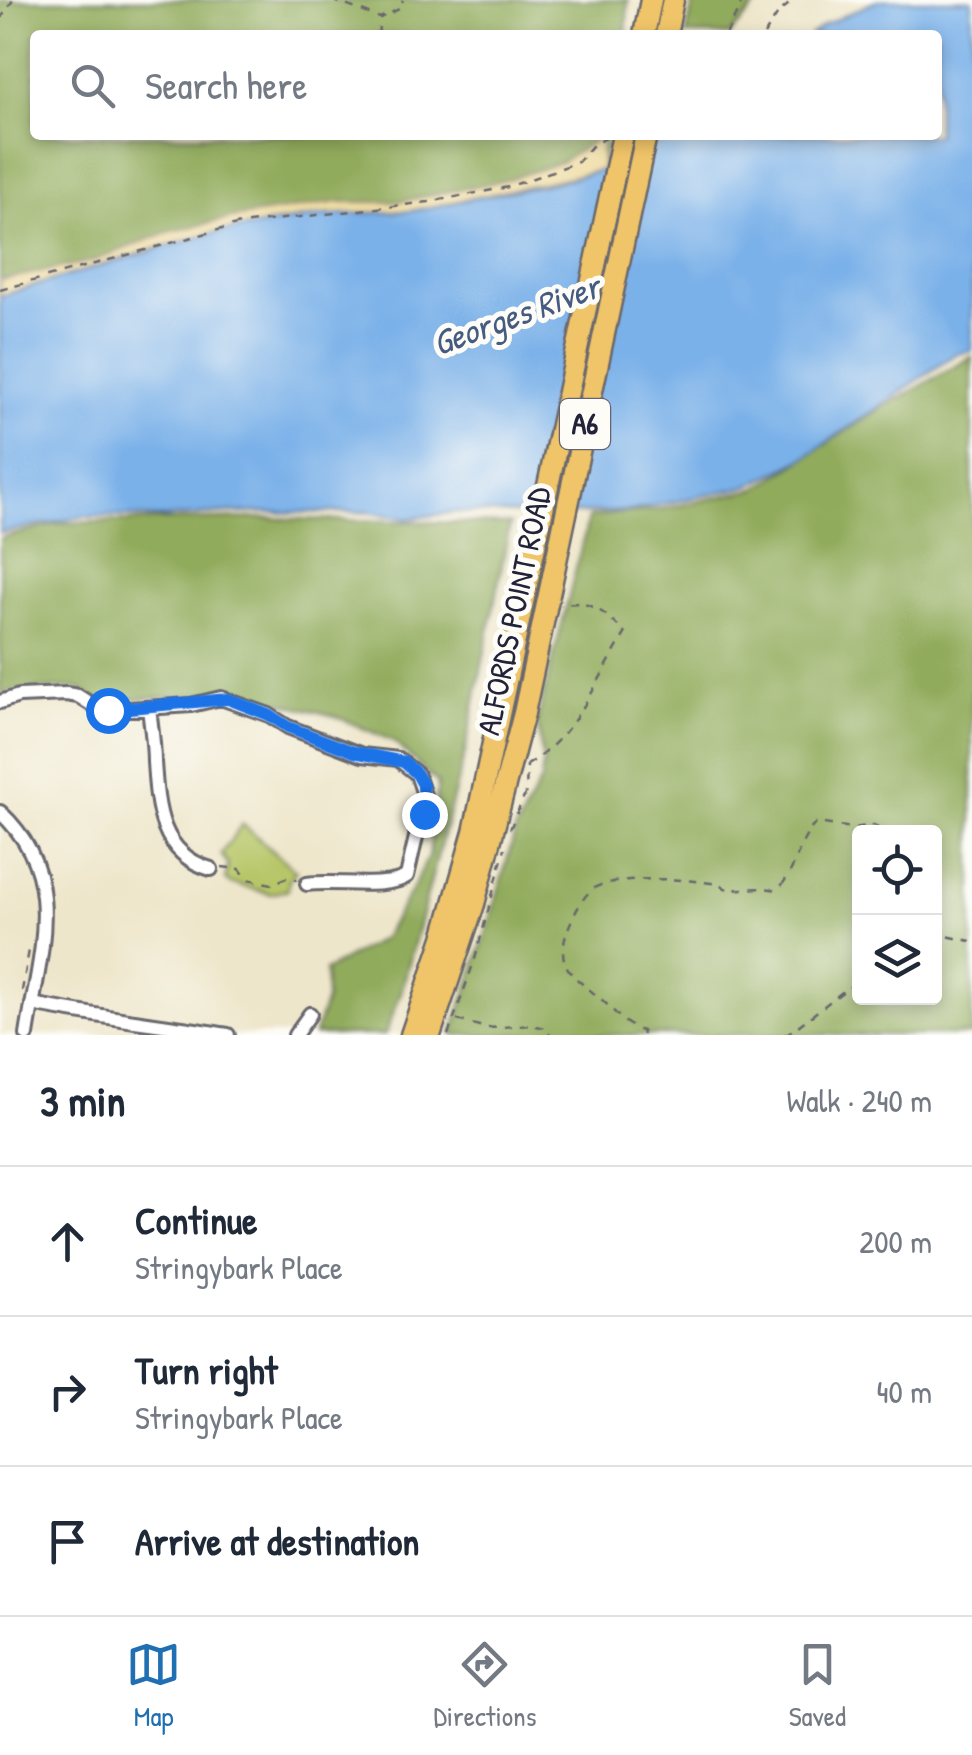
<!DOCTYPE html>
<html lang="en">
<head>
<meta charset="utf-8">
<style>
  :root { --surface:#fff; --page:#f2f2f3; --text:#1f2937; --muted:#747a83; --line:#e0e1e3; --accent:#1f6fb2 }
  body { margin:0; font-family:"Patrick Hand",sans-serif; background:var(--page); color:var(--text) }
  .controls { position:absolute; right:30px; bottom:30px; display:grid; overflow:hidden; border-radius:10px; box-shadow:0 5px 15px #0003 }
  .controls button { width:90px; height:90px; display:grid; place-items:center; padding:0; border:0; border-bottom:2px solid var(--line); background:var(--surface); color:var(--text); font:50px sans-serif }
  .stop { position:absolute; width:30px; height:30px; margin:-22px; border:8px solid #1a73e8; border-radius:50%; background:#fff }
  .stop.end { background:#1a73e8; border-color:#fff; box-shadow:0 2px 10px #0008 }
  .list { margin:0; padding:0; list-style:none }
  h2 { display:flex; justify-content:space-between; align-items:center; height:130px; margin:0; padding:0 40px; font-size:42px }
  h2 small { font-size:32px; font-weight:400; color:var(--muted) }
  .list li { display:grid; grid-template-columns:65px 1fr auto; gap:30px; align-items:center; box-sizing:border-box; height:150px; padding:0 40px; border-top:2px solid var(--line) }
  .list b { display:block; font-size:38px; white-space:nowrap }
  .list p { margin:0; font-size:32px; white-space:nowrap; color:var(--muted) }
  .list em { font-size:32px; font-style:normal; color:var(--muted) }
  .icon { flex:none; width:55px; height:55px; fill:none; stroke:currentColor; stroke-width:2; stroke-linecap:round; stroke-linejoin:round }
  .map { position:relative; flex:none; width:972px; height:1035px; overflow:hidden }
  .search { position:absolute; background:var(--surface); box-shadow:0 5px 15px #0003; left:30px; right:30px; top:30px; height:110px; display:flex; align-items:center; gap:25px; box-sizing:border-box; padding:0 35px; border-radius:10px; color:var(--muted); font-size:38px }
  .sheet { height:580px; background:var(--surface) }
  nav { display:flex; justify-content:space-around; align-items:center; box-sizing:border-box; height:140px; border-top:2px solid var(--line); background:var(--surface); font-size:28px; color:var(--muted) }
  nav a { display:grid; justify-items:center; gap:5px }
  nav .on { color:var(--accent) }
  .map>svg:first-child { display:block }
  .green { fill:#b7c668; stroke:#6c7452; stroke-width:2.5 }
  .forest { fill:#91ab5c; stroke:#5a664c; stroke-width:2.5; fill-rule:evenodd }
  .sand { fill:#eeda9e; stroke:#887e6c; stroke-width:2.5 }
  .water { fill:#7ab1e9; stroke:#4e6a92; stroke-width:2.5 }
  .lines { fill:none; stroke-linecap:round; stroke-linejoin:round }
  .minor-casing { stroke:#69676d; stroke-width:18 }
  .highway-casing { stroke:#69676d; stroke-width:25 }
  .path { stroke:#69676d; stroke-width:2.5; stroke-dasharray:8 8; stroke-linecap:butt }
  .minor { stroke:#fff; stroke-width:12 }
  .highway { stroke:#f0c469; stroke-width:20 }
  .highway-bridge-casing { stroke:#69676d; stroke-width:25; stroke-linecap:butt }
  .highway-bridge { stroke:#f0c469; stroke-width:20 }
  .route { stroke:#1a73e8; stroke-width:12 }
  .labels { text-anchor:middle; stroke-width:10; stroke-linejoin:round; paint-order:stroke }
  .shield { fill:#fdfcf7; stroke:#646373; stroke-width:2.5 }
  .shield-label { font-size:30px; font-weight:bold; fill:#22223b }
  .street-label { font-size:32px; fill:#22223b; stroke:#fdfcf7 }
  .water-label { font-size:35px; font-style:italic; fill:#455b81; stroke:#fdfcf7 }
</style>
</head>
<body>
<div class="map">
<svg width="972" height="1035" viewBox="0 0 972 1035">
  <rect width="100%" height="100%" fill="#fdfcf7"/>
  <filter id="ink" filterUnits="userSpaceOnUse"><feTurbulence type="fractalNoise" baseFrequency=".01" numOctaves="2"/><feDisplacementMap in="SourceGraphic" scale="20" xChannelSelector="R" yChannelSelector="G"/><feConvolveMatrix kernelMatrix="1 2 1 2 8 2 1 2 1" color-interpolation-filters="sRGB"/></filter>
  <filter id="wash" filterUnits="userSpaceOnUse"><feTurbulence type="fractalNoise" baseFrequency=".0048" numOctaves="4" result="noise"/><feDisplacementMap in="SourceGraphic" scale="40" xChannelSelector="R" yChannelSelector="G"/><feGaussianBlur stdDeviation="2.25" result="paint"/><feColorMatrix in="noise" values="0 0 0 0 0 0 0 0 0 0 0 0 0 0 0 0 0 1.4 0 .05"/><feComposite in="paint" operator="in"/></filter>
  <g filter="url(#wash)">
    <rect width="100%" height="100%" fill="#eee6ca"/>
    <path class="green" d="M242,824L296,871L289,880L288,890L271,894L229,883L225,879L228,865L221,854Z"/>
    <path class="forest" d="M0,0H628L626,35H35V135H609L602,170L450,205L161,247L0,296Z
      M694,0H761L730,35H686Z
      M972,357V1035H452L487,930L516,829L541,780L543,764L537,721L589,517L662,509L756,489L880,409ZM860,832H934V998H860Z
      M256,518L510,524L465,753L401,993L385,1035H314L326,1000L325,971L383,938L414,886L429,855L438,783L393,741L335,716L238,692L102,701L76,688L10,691L0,696V538L61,523Z"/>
    <path class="sand" d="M601,136L602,170L412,211L326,215L269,223L161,247L0,296V280L93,261L168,232L232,218L337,202H397L506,180L561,162Z"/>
    <path class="water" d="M878,0H972V351L956,354L806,457L749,486L631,511L543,515L457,512L408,519L367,512L228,513L159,518L116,516L80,517L0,533V296L212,233L326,215L412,211L556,182L602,170L677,135H937V35H811L822,26Z"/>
  </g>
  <g filter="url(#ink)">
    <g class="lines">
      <g class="minor-casing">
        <path id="minor" d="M0,702L19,696L66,694L78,696L97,708L114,710L191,705L221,698L269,715L288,727L362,755L398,759L417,774L425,798L407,876C388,890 335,880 307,884
          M149,708C151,726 154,744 154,762C157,808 160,854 211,869
          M0,812C69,875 39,955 27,1035
          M32,1004C97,1017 162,1024 228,1035
          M295,1035L310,1014"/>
      </g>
      <g class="highway-casing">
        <path id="highway" d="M644,35L651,0
          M666,35L673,0
          M411,1035L444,938L474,832L623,135
          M430,1035L474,904L524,713"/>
      </g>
      <path class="path" d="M332,0L380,18L399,9L403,0
        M0,20L13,0
        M378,35L380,19
        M726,35L743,0
        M764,35L779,12L794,0
        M0,290L240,224L429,202L508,187L578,162L593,145L606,138
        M527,765C577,735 596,681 625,634C607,613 589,598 561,605
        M510,829L526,792L527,765
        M222,867L240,869L247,879L272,884L286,878L297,880
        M934,884L942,895L935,925L946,936
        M934,941L946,936L971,941
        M22,991L29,950
        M457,1020L487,1028L532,1025L545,1028L550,1035
        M448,1035L475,959L505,848
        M643,1035L642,1031C622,1024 616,1012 601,999C568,972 551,965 573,917C579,906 585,893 596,887C621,875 691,879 717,884C730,887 718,888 731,889C748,890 760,886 777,890C797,871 797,842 816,823L853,828L874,825L887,832
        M785,1035C811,1018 833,997 860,980"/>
      <use href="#minor" class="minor"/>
      <use href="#highway" class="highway"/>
      <g class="highway-bridge-casing">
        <path id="highway-bridge" d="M524,713L646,135"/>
      </g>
      <use href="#highway-bridge" class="highway-bridge"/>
    </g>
  </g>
  <g class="lines" filter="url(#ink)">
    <path class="route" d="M108,710L228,699L269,715L288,727L354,752L404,762L417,774L423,785L424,814"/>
  </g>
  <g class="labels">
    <rect class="shield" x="560" y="399" width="50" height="50" rx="8"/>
    <g class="shield-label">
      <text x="585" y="434">A6</text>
    </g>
    <g class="street-label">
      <text transform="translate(514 611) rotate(-78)" y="11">ALFORDS POINT ROAD</text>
    </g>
    <g class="water-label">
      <text transform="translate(516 315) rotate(-20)" y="12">Georges River</text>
    </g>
  </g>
</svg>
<div class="controls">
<button><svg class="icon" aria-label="locate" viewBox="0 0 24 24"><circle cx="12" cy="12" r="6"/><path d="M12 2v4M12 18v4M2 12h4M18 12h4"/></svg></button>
<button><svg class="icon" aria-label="layers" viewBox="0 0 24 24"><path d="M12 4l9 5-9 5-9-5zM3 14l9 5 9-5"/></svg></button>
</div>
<div class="stop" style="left:108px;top:710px"></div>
<div class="stop end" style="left:424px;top:814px"></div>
<div class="search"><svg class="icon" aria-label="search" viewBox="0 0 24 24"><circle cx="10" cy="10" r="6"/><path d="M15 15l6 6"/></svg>Search here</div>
</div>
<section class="sheet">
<h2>3 min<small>Walk · 240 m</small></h2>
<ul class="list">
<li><svg class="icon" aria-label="ahead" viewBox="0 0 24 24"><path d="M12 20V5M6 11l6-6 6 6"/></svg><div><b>Continue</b><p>Stringybark Place</p></div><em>200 m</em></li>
<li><svg class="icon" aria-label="right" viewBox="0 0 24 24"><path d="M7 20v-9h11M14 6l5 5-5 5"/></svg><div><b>Turn right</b><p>Stringybark Place</p></div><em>40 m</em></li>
<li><svg class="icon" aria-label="arrive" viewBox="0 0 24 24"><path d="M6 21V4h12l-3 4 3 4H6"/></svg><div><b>Arrive at destination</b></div></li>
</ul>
</section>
<nav>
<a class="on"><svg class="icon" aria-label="map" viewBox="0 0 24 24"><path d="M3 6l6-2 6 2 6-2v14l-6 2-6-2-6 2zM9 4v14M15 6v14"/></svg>Map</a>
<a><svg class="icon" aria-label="directions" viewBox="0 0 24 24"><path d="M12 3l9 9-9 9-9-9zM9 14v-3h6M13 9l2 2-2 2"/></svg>Directions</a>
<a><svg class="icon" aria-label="saved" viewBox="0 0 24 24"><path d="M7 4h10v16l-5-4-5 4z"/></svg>Saved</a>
</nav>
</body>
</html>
